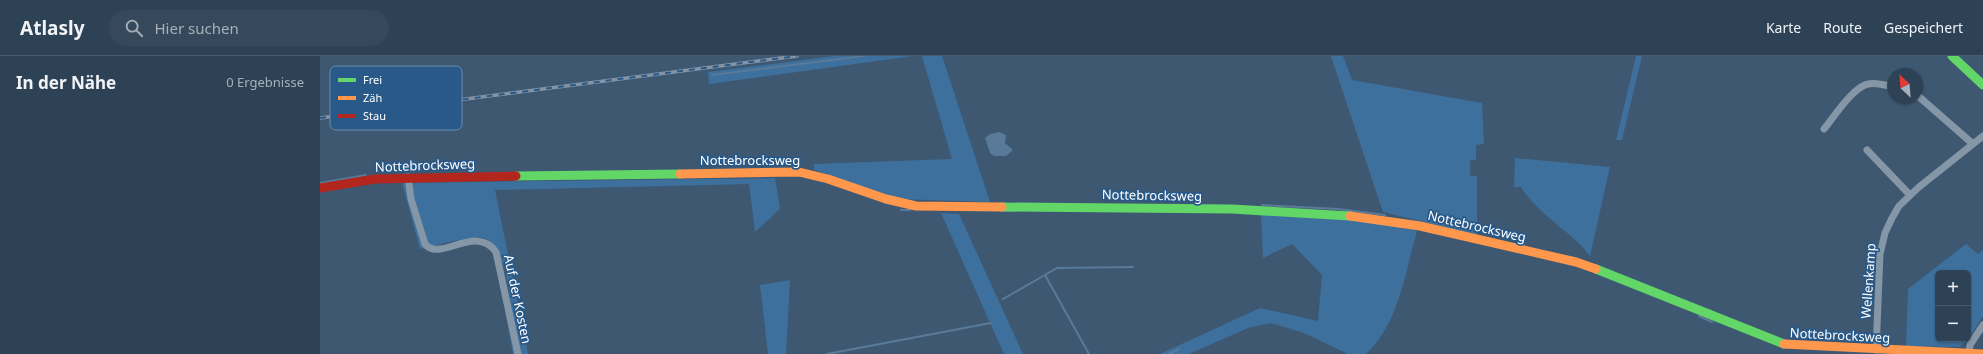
<!DOCTYPE html>
<html lang="de">
<head>
<meta charset="utf-8">
<style>
  :root { --surface:#2e4256; --page:#36495c; --text:#f1f3f6; --muted:#a7b0b9; --line:#495b6c }
  body { margin:0; font-family:"Noto Sans",sans-serif; background:var(--page); color:var(--text) }
  .controls { position:absolute; right:12px; bottom:12px; display:grid; overflow:hidden; border-radius:6px; box-shadow:0 1px 3px #0004 }
  .controls button { width:36px; height:36px; display:grid; place-items:center; padding:0; border:0; border-bottom:1px solid var(--line); background:var(--surface); color:var(--text); font:20px sans-serif }
  .compass { position:absolute; left:1567px; top:12px; width:36px; height:36px; border-radius:50%; background:var(--surface); box-shadow:0 1px 3px #0004; rotate:334deg }
  .list { margin:0; padding:0; list-style:none }
  h2 { display:flex; justify-content:space-between; align-items:center; height:52px; margin:0; padding:0 16px; font-size:17px }
  h2 small { font-size:13px; font-weight:400; color:var(--muted) }
  .icon { flex:none; width:22px; height:22px; fill:none; stroke:currentColor; stroke-width:2; stroke-linecap:round; stroke-linejoin:round }
  .map { position:relative; flex:none; width:1663px; height:298px; overflow:hidden }
  header { display:flex; align-items:center; gap:24px; box-sizing:border-box; height:56px; padding:0 20px; background:var(--surface); border-bottom:1px solid var(--line) }
  header strong { font-size:19px }
  nav { display:flex; gap:22px; margin-inline-start:auto; font-size:14px }
  .search { width:280px; height:36px; background:var(--page); display:flex; align-items:center; gap:10px; box-sizing:border-box; padding:0 14px; border-radius:22px; color:var(--muted); font-size:15px }
  main { display:flex }
  aside { flex:1; background:var(--surface) }
  .map>svg:first-child { display:block }
  .green { fill:#3d709d; fill-rule:evenodd }
  .water { fill:#597a99 }
  .lines { fill:none; stroke-linecap:round; stroke-linejoin:round }
  .stream { stroke:#597a99; stroke-width:2 }
  .street { stroke:#8596a7; stroke-width:7 }
  .fast { stroke:#63d668; stroke-width:9 }
  .slow { stroke:#ff974d; stroke-width:9 }
  .jam { stroke:#b3261e; stroke-width:9 }
  .rail-casing { stroke:#8594a5; stroke-width:3.5 }
  .rail { stroke:#285988; stroke-width:2; stroke-dasharray:6; stroke-linecap:butt }
  .labels { text-anchor:middle; stroke-width:3.5; stroke-linejoin:round; paint-order:stroke }
  .street-label { font-size:13px; fill:#fff; stroke:#285988 }
  .key { fill:#285988; stroke:#688bac; stroke-width:1 }
  .key-label { font-size:11px; fill:#fff }
</style>
</head>
<body>
<header>
<strong>Atlasly</strong>
<div class="search"><svg class="icon" aria-label="search" viewBox="0 0 24 24"><circle cx="10" cy="10" r="6"/><path d="M15 15l6 6"/></svg>Hier suchen</div>
<nav><a>Karte</a><a>Route</a><a>Gespeichert</a></nav>
</header>
<main>
<aside>
<h2>In der Nähe<small>0 Ergebnisse</small></h2>
<ul class="list">
</ul>
</aside>
<div class="map">
<svg width="1663" height="298" viewBox="0 0 1663 298">
  <rect width="100%" height="100%" fill="#3e5872"/>
  <path class="green" d="M514,0H593L389,28L388,16Z
    M602,0H622L670,146L578,143L494,114V108L632,103Z
    M1011,0H1023L1032,24L1162,47L1164,88L1156,89V104H1150V120H1157V179L1063,156Z
    M1316,0H1322L1302,84H1296Z
    M1195,102L1290,111L1270,200C1250,174 1218,159 1201,131H1194Z
    M455,122L460,153L435,176L429,128L175,134L208,298H193L185,255L192,253C188,234 185,187 163,182C151,179 114,190 100,193L82,127Z
    M621,157L639,158L703,298H684Z
    M941,159C994,160 1046,162 1097,175C1085,217 1079,267 1046,298H1028L984,277L951,267L928,272L869,298H840L940,252L998,265L1002,219L972,188L943,202Z
    M1646,188L1658,198L1663,194V260L1647,285L1639,291L1586,290L1588,233ZM1618,217H1648V283H1618Z
    M470,224L466,298H448L440,229Z"/>
  <path class="water" d="M679,76L686,79L685,87L693,94L686,100H674L670,97L665,82L670,78Z"/>
  <g class="lines">
    <path class="stream" d="M392,19L544,0
      M0,127L46,119
      M942,149L1018,153L1065,159
      M581,154H590
      M725,219L769,298
      M683,243L737,212L813,211
      M1379,260L1392,266
      M507,298L671,267
      M849,298L859,293"/>
    <path class="street" d="M1597,39L1653,88
      M1504,73C1514,61 1533,31 1548,28C1556,26 1565,29 1573,31
      M1547,94L1590,139
      M88,121L91,143L105,188C120,207 155,167 176,196L198,298
      M1556,294L1560,198L1565,177L1572,162L1579,150L1599,131L1663,80
      M1649,297L1650,289L1663,269"/>
    <path class="fast" d="M1632,0L1663,29
      M196,120L360,118
      M682,151L912,153L1030,160
      M1276,213L1464,288"/>
    <path class="slow" d="M360,118L479,116L508,123L566,143L596,150L682,151
      M1030,160L1100,170L1256,206L1276,213
      M1464,288L1663,298"/>
    <path class="jam" d="M0,132L55,123L196,120"/>
    <g class="rail-casing">
      <path id="rail" d="M0,62L477,0"/>
    </g>
    <use href="#rail" class="rail"/>
  </g>
  <g class="labels">
    <g class="street-label">
      <text x="430" y="109">Nottebrocksweg</text>
      <text transform="translate(105 109) rotate(-2)" y="5">Nottebrocksweg</text>
      <text transform="translate(832 139) rotate(1)" y="5">Nottebrocksweg</text>
      <text transform="translate(1157 170) rotate(13)" y="5">Nottebrocksweg</text>
      <text transform="translate(1548 225) rotate(-86)" y="5">Wellenkamp</text>
      <text transform="translate(198 243) rotate(78)" y="5">Auf der Kosten</text>
      <text transform="translate(1520 279) rotate(3)" y="5">Nottebrocksweg</text>
    </g>
  </g>
  <rect x="10" y="10" width="132" height="64" rx="6" class="key"/>
  <rect x="18" y="22" width="18" height="4" fill="#63d668"/>
  <rect x="18" y="40" width="18" height="4" fill="#ff974d"/>
  <rect x="18" y="58" width="18" height="4" fill="#b3261e"/>
  <g class="key-label">
    <text x="43" y="28">Frei</text>
    <text x="43" y="46">Zäh</text>
    <text x="43" y="64">Stau</text>
  </g>
</svg>
<div class="controls">
<button>+</button>
<button>−</button>
</div>
<svg class="compass" viewBox="-18 -18 36 36"><path d="M0-13l5 13h-10z" fill="#e53935"/><path d="M0 13l5-13h-10z" fill="#a7b0b9"/></svg>
</div>
</main>
</body>
</html>
